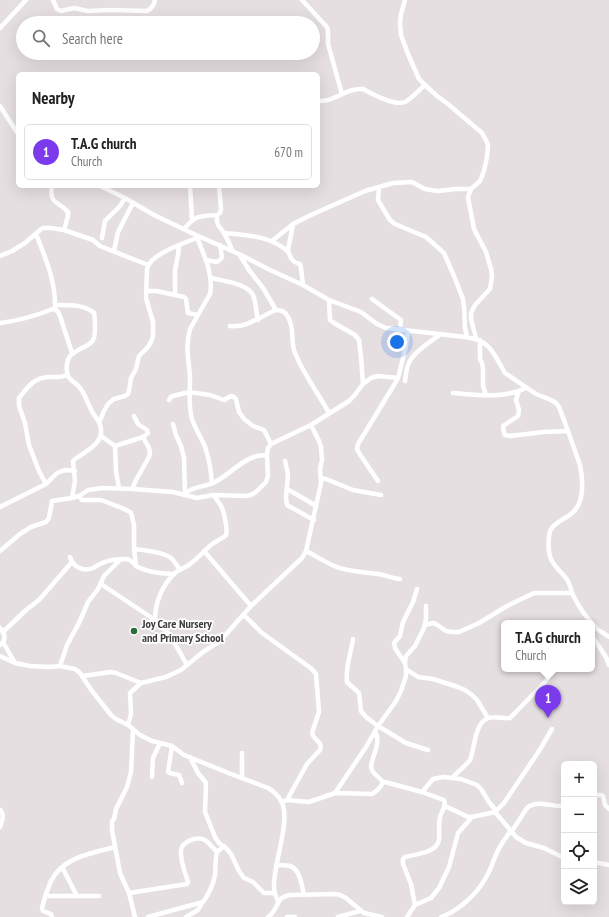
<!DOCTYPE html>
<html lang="en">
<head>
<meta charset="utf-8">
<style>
  :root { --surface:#fff; --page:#f6f6f6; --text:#222; --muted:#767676; --line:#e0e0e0; --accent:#7c3aed }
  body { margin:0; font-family:"PT Sans Narrow",sans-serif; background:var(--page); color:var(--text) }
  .controls { position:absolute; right:12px; bottom:12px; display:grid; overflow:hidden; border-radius:6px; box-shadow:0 4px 16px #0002 }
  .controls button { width:36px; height:36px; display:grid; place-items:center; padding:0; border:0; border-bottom:1px solid var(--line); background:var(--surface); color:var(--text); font:20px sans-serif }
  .you { position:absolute; left:397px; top:342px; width:14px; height:14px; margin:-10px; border:3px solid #fff; border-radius:50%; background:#1a73e8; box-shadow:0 0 0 6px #1a73e833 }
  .badge { display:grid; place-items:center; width:26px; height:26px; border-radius:50%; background:var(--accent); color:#fff; font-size:13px; font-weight:700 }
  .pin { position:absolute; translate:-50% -33px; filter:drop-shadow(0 1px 2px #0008) }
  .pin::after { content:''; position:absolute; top:21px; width:14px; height:12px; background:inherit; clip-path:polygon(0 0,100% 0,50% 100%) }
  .popup { position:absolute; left:501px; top:620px; width:94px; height:52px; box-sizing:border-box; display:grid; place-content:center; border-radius:6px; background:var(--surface); filter:drop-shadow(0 1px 3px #0005); font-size:13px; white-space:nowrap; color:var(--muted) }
  .popup b { font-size:15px; color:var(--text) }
  .popup::after { content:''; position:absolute; left:50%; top:100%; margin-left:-8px; border:8px solid transparent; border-top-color:var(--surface) }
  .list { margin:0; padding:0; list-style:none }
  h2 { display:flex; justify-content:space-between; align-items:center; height:52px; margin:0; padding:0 16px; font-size:17px }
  h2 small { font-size:13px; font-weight:400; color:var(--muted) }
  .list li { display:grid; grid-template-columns:26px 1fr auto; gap:12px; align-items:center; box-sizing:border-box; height:56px; margin:0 8px 8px; padding:0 8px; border:1px solid var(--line); border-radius:6px }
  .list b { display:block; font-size:15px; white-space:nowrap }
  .list p { margin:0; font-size:13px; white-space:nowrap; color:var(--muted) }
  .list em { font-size:13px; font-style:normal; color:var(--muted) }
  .icon { flex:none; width:22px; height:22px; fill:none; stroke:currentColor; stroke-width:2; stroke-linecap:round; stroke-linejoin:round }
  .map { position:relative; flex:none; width:609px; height:917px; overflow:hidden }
  .search { position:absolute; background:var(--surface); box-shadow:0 4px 16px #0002; left:16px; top:16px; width:304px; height:44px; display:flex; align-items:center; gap:10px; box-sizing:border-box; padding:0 14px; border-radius:22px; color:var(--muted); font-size:15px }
  .panel { position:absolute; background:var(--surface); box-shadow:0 4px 16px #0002; left:16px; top:72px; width:304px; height:116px; border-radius:6px }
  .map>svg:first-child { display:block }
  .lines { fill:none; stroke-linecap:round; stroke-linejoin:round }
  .minor { stroke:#fff; stroke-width:4.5 }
  .poi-dot { fill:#296d38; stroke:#fff; stroke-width:1.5 }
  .labels { text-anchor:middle; stroke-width:3.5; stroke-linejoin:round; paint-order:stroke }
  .poi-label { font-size:12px; font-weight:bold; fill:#3f3c3d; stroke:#fff; text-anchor:start }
</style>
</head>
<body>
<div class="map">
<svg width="609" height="917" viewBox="0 0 609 917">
  <rect width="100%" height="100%" fill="#e6dfe1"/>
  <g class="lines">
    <path class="minor" d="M53,0L57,9L61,11L74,8L88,11L111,10L147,11C151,9 154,5 155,0
      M302,0L327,27L328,31V44L342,94
      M405,0L401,14L400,23L401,35L408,54L419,79L425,85L437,96L448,104L482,133L486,140L488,145L487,157L484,171L480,181L471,189L468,197L474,229L486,252L491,269L492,276L490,289L475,305L471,313V319L476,338
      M0,28L26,0
      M318,101C322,101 327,101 331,99C342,95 351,88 363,89C372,94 395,106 405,102C411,99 419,90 425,85
      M0,106L18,134
      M52,186C49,205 58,200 68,212V216L64,230
      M100,186L125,198L154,215L196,235L239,254L270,270L303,285L329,300L361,312L377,324L386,328L465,337C481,339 489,344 497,359C500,364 502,368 505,373L536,394L551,400L556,403L559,407L568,431L580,465C583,479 585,504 571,514C565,519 553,523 550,531C548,538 548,553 551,559C554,567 563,573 568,581C570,585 571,590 573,595C578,605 584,615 592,623
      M190,186L192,220
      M379,187L378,200L390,220L395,224L426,237L444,253L454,276L463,299L464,307L465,328L467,337
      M217,215C216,228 221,226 225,235C228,240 230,245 232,250
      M184,229C196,215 199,216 217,215L220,213L221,209L219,186
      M225,233C246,235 268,236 285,249C293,254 287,261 300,264L301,268L303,285
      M36,234C45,257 56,282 55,308
      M196,235C203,253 214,274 210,294L190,329C185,348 189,360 190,378C190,392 188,405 192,419C195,428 200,436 204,444C209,457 211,470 212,483
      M102,238L105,221L120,206L125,198
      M272,241L293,224L311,215L365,191L393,183L412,182L425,189L431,190L438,191L456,189H471
      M288,250L293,224
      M114,251L118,232L133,203
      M239,254L249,270L263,288L276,310
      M0,256L12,251L25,243L40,230L43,228H51L64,230L93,240L100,246L148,265
      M206,260L217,262L221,259L222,257L220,245
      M211,278C222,281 247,283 253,295C256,302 256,312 258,320
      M147,291H157L184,297L186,299L188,313L198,315
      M175,295V270L178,255L179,245
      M372,299L401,320L400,330
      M329,300L330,320L334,323L355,335L359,340L361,357L363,384
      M55,305C68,305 84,304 94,313C95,318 96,335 93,340C92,343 89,344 86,346C73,353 65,355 67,372C68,381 75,381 80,388C85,394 87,402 91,409C93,414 96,418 99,422C108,441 88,450 75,459L73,461L75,481L72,498
      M0,323C18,321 35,316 53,309C57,309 58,312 60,316L72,353
      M230,326C247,328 261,316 276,310C281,310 286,312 288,317C295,328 290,342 295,353C304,375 318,393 329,413
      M480,340V359L482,363L483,369V386L486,395
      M405,381C406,376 406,370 408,365C412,353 431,341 441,334
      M519,391L516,400L519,410L518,416L503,426L504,433L505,435L510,436L544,432L568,431
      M453,393C478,395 503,399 526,388
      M169,400L171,397L173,396L189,392L210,395L224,400L231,396L234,397L236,399L239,412L244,419L253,426L264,430L271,444
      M99,423L104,411L108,404L114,399L125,396L128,394L129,391L131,378L136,369L139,356L148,347L151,342L153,336V322L146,298L147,269C150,254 184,243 197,238
      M173,424L176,435L181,446L184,458L185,493
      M101,436L115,446L116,472L119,488
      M115,446L143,437L148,433L147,430L138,424L134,416
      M285,461L288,474L286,498L287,505L314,520
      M321,478L326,479L353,490L381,495
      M378,481L359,453L357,449L358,444L394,385L398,378
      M46,484L39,471L29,445L25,423L19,406V398C27,388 34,377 49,377C56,377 61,378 67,375
      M132,489L136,480L149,457L150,453L149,448L143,437
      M287,489L308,501L316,506
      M184,494C195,485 204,488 215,482C229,475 239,462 254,457C258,455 263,455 267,455
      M79,496L82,500H101L122,508L130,512L131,513L134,525V549L136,566
      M0,507L46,484L57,473L62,471L66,470L75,471
      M134,549C143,550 166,552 172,559C175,562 177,566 180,570
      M0,551L20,534L31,527L46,522L49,518L52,501L72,498L79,496L88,490L103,488L132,489L173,492L197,498L213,495L247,496L253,494L257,491L266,482L268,476L267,455L268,448L271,444L311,425L349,401L354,396L363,384L371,378L378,376L398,378L406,346L408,331
      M204,551L251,606
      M306,551C316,556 325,562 334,566C348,572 364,572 378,574C385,575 392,578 400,579
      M70,557C73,567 83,572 93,568C97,566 101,563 105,562C112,559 120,559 128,559C132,561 134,565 138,567C150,573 162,574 174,574
      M101,584L155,620
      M244,615L262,633L312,669L316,674L319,712L312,733C314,741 323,741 320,750L307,764L287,800
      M592,623L597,629L609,637
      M425,625L433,623L436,624L446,631L452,632H459L479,623L507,606L534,593H572
      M0,628C5,634 7,639 0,645
      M3,632L26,610L39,600L72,562
      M353,639C351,653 345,668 347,682L359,693L361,711L366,717L378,726L406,743L428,750
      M594,639L606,657L609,665
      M3,642L15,663
      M0,656L15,663L30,666L50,667L60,666L75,669L80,673L92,691L111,715L116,719L128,725L140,735L152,741L172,746L184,755L231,774L268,788C273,791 278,795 281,801C292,819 273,864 274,887C274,892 276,896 278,901
      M405,663L406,656L415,646L424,628L426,619V606
      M187,665L174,642L167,632L155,620C155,603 162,585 175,573C179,569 186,568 190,564C198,558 204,551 211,545C214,542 224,538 226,535C228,530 224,513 222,508C220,503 216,499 213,495
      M60,666L67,645L79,623L88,602L98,589L104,576L120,560
      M406,669L418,677L433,679L458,687L465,690L472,695L477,700L488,718
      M83,676L111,672L116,673L141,683L166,677L181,670L203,652L220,641L251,606L302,558L306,551L321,483L320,469L322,460L321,447L319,441L311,425
      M128,725L131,714L130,693L141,683
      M133,730L131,772L127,787L116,809L114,819L112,821V830L120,873L129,893L135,917
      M375,731C382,743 372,755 371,767L373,772L383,782
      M172,746L168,772L170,773L179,775L182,783
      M190,757L198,773L206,783L205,812L215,837L219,843L227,849L231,854L239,871L244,878L253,882L264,893H275
      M152,777L153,758L160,743
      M453,777C456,774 469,762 470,760C475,748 474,724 488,718C495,716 503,719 510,718L545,682L555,669
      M242,778V753
      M422,792L433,779L443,777L461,779L477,785L481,789L489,802L496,811
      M335,793L366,747L378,726L396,701L401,691L406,676V669L405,663L395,648L394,643L400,636L403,622L413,602L417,589
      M594,795H601L603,796L605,805L609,809
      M282,802L287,800L309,802L335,793L372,794C377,791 381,788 383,782H385L422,792L444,800C447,807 441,811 440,817C438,825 440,832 439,839C438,853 416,854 405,857L403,859V864L411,884L415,905
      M445,806L468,817H472L495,812L504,803L539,751L552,729
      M0,810C5,814 2,821 0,827
      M495,812L516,837L526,843L544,848L564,858
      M512,831L527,808C538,799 551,807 564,806
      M594,862L609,865
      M276,865C280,865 285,865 290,866C300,869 302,886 304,895
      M62,867L77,896
      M129,893L187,884L188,882C185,872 180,861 181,850C183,841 197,836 205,840C209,843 213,848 217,852
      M46,896H99
      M52,917L51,914L43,911L42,908C44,899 47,890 51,881C63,857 92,853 115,847
      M148,917L203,902C209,894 213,885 215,875C216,867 215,859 217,852L224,846
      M186,917L198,910L202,903
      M268,917C270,915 272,914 273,912C280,902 277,898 290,895L336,894L340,895L346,898L364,913L382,917
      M287,917H295
      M338,917L360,911
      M407,917L415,905L431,898L439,888L449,867L458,833L472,817
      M441,917C458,911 476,895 485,879C492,869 494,856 501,845C504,840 508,835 511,830"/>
  </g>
  <circle class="poi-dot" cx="134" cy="631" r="4"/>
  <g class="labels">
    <g class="poi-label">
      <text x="142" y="628">Joy Care Nursery<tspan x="142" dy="14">and Primary School</tspan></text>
    </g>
  </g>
</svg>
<div class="controls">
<button>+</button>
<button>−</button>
<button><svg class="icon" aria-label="locate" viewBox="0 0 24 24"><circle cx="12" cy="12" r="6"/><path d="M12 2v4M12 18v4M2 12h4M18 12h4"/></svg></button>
<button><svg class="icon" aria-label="layers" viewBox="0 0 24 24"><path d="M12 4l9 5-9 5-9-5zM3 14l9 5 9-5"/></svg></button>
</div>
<div class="you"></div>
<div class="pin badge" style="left:548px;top:718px">1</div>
<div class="popup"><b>T.A.G church</b>Church</div>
<div class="search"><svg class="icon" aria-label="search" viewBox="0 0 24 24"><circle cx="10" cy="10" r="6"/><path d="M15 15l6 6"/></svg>Search here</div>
<section class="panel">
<h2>Nearby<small></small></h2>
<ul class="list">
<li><span class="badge">1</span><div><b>T.A.G church</b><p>Church</p></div><em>670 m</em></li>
</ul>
</section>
</div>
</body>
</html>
